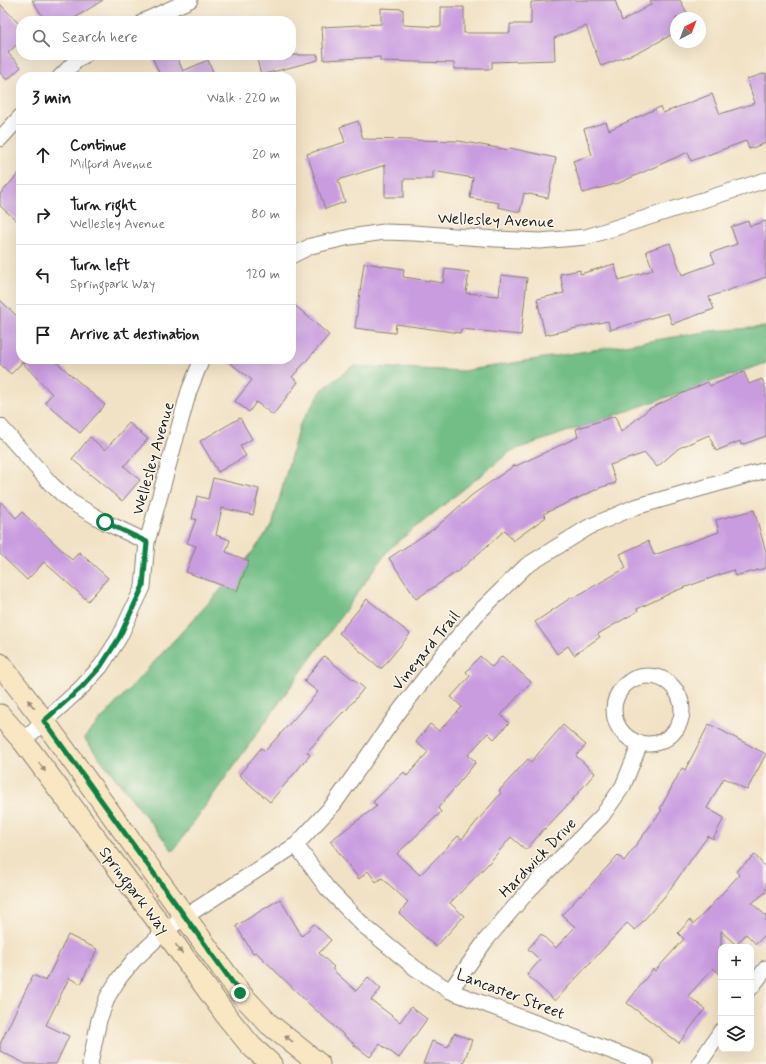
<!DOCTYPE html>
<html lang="en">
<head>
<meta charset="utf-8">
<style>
  :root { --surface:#fff; --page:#f2f2f2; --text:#202124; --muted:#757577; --line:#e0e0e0 }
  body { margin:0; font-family:Mynerve,sans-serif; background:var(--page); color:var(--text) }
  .controls { position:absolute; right:12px; bottom:12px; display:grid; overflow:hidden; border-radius:8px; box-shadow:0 4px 16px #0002 }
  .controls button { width:36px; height:36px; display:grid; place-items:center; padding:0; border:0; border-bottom:1px solid var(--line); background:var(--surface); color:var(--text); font:20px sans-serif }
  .compass { position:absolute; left:670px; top:12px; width:36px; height:36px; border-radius:50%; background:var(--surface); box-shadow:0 4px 16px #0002; rotate:42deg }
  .stop { position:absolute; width:12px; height:12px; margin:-9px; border:3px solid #0b8043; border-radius:50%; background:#fff }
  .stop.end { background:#0b8043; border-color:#fff; box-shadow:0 1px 4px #0008 }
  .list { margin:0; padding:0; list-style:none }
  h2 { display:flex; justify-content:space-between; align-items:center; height:52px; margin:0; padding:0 16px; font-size:17px }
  h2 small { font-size:13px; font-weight:400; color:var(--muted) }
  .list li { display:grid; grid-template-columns:26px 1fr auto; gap:12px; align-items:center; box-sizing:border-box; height:60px; padding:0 16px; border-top:1px solid var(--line) }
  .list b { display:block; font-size:15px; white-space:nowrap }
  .list p { margin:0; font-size:13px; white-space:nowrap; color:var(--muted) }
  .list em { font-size:13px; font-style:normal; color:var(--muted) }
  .icon { flex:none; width:22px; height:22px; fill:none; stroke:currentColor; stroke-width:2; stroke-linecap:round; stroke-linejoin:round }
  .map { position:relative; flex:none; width:766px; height:1064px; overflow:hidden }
  .search { position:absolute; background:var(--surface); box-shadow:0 4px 16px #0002; left:16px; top:16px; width:280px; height:44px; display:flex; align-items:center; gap:10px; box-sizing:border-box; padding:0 14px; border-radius:16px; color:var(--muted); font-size:15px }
  .panel { position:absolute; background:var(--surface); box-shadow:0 4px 16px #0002; left:16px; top:72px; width:280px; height:292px; border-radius:16px }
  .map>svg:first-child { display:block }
  .forest { fill:#72be86; stroke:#476d51 }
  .building { fill:#c99ce0 }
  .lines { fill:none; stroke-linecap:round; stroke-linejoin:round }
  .street-casing { stroke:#877f70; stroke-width:17 }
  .secondary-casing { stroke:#877f70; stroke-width:23 }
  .street { stroke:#fff; stroke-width:15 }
  .secondary { stroke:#f9e7c3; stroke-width:21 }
  .oneway { fill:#968c78 }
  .route { stroke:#0b8043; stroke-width:5 }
  .labels { text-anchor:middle; stroke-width:3; stroke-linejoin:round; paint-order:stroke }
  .street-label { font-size:16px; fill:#1c1c1c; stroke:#fbf7ec }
</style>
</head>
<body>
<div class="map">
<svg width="766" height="1064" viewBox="0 0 766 1064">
  <rect width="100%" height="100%" fill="#fbf7ec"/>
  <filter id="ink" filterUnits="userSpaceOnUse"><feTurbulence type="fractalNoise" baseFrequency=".025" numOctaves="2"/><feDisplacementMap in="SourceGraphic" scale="8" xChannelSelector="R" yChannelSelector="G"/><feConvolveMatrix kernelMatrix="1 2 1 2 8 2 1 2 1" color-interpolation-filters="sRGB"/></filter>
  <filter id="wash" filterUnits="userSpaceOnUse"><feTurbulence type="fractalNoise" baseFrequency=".012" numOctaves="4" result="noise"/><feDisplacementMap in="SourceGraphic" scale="16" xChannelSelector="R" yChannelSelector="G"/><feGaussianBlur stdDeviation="0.9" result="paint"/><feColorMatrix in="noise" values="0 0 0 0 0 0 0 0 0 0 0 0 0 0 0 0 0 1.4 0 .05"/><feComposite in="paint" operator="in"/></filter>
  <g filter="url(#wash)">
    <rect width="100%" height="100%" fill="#f2e2c5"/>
    <path class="forest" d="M766,327V363L511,451L389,549L173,851L84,738L238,571L272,526L299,426L322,390L353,366L463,371L711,331Z"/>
    <g id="blocks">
      <path class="building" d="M32,0H103L70,21H46Z
        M562,0H615L622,21L652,4L650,0H680L690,18H676V32L644,50L601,66L586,26L554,38L555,60L492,62V69H454V63L380,61V57L324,60L322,27L381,24V8L403,9V25L441,27V7H464V33H510V24H531V2Z
        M0,4L21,26V41L8,53L21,67L7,80L0,73Z
        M151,55H176L183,71L208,60L215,77H161Z
        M256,55H318V60L261,75Z
        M766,73V143L749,149L746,141L691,161L688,152L619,183L583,193L573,161L592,155L584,129L606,122L609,130L660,107L663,113L712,94L720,114L755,103L747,79Z
        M358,121L363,139L459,141L509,150L510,148L556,158L548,198L524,193L520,212L498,207L499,203L470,198L473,178L433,171V179H404V197H385V165L338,180L345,202L325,209L307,154L345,142L340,127Z
        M21,171V224L0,206V194Z
        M748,221L750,226L766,221V277L709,297L714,309L672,324L668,313L610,330L608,321L545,335L537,299L564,293L560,274L580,270V274L614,264L619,280L653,270L646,251L670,243L682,275L715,263L711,253L737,244L731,227Z
        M364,263L404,269L403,277L443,283L445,269L469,272L466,293L499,296L501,275L527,278L521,335L461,329L460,333L396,324L395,333L355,328Z
        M0,300L21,320V359H53L105,405L80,433L45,402L52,394L21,361V364L11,374L0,364Z
        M291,302L329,335L292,377L298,382L273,415L256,402L249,412L235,401L252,380L225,359H291Z
        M744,372L749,384L762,379L766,389V436L741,445L740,441L716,451L709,435L679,448L657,467L645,453L610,465L616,483L602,487L543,514L546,517L513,541L505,530L461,569L416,599L389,558L435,528L472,495L515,465L516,466L578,437L576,429L615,416L621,432L650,408L708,382L710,386Z
        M240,418L252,439L240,446L246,456L218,472L200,441Z
        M129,423L148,439L124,466L140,480L122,501L72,459L90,437L105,450Z
        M213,478L259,489L253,515L222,508L216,535L230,540L226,552L249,561L237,591L186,572L196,546L187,543L196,519H192L197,496L208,499Z
        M0,501L16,518L22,512L72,560L79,552L108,578L88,601L44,562L27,580L0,554Z
        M754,510L766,552V568L735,576L733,570L675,591L637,609L638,611L598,634L600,637L574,655L568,646L557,654L535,622L572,597L573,598L626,568L620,554L648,541L654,555L719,532L716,520Z
        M367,599L410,634L382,668H380L339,633Z
        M324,656L364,688L344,713L343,712L307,752L310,755L270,802L239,775L261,748L265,751L318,692L304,681Z
        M480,656L492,667L502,656L531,682L501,715L509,723L494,739L488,733L468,755L476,762L438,808L441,812L397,854L420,875L458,836L462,839L501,793L499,791L528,759L531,762L563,725L586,745L576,756L595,773L572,800L545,829H544L526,850L511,837L490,862L450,903L464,916L436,947L399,913L408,902L382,878L376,882L368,871L359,879L330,841L377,806L373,802L404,772L407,776L428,752L416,742L430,724L439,731L462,707L451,697L470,676L466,672Z
        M709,724L766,754L747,790L724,778L707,808L724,818L713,839L708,836L665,896L635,930L627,923L555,1001L527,975L540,960L528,949L541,934L556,948L575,927L562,915L580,895L581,896L618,855L624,861L662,810L660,809L682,768L685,770Z
        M755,855L766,868V892L752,903L766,916V934L756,944L746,934L736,945L721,931V975L713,968L688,996L705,1009L679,1043L627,1003L653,969L655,971L684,939L678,933L690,920L694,924L739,875L736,871Z
        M280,899L302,936L314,924L331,940L319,953L334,967L332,969L356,991L368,977L381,989L371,1000L400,1022L411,1007L427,1019L399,1058L380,1044L370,1057L354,1045V1044L309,1004L256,952L253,953L236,926Z
        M68,935L97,949L81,984L69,978L46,1025L69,1036L56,1064H26L0,1051V1044L33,975L46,981Z
        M454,1033L472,1040L463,1064H423L432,1041L448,1047Z"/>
    </g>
  </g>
  <g filter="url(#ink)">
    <use href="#blocks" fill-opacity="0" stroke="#877f70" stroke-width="1"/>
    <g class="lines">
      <g class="street-casing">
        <path id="street" d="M144,21L190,0
          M60,77L77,60L85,55
          M0,139L21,116
          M291,256L311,246L350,237L384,232L414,233L496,239L540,241L586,237L766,180
          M0,426L51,484L71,502L105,522L147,542
          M614 710a34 34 0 1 1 68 0a34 34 0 1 1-68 0Z
          M23,741L82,687L101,666L119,638L143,587L147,542L189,391L202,359
          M296,845L327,888L363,925L415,968L450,991L646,1064
          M751,988L766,968
          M450,991L486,940L529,890L602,816L623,786L640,744
          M90,1064L99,1020L108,996L120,977L134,960L165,931L186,916L296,845L334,804L398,713L444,653L478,613L526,566L589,527L635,507L766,470
          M699,1064L721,1031"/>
      </g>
      <g class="secondary-casing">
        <path id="secondary" d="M0,664L44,721L240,993L255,1009L269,1024L319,1064
          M0,715L23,741L165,931L228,1018L251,1046L271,1064"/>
      </g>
      <use href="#street" class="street"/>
      <use href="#secondary" class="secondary"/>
    </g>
    <defs><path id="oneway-solid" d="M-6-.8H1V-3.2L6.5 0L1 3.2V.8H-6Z"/></defs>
    <g class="oneway">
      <use href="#oneway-solid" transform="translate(31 704) rotate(-128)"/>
      <use href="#oneway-solid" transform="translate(42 767) rotate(53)"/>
      <use href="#oneway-solid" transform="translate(179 949) rotate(54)"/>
      <use href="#oneway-solid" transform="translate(289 1039) rotate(-142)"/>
    </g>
  </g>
  <g class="lines" filter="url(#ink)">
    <path class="route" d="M105,522L147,542L143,586L119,638L101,666L82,687L44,721L240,993"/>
  </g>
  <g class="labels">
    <g class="street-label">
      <text transform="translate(496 219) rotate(2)" y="6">Wellesley Avenue</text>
      <text transform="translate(152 458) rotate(-74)" y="6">Wellesley Avenue</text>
      <text transform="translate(425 650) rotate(-51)" y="6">Vineyard Trail</text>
      <text transform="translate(537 857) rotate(-46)" y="6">Hardwick Drive</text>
      <text transform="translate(135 890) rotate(53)" y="6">Springpark Way</text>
      <text transform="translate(511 993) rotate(21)" y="6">Lancaster Street</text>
    </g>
  </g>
</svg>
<div class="controls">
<button>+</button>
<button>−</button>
<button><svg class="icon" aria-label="layers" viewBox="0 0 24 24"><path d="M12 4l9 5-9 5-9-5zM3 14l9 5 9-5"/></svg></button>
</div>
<svg class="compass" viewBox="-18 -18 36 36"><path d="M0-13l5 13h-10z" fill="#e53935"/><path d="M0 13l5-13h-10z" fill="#757577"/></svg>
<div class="stop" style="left:105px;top:522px"></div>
<div class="stop end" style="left:240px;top:993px"></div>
<div class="search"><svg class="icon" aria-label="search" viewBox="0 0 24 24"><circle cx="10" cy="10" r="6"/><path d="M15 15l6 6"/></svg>Search here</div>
<section class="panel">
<h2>3 min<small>Walk · 220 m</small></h2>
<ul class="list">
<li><svg class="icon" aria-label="ahead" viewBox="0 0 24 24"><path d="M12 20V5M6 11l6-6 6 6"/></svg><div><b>Continue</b><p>Milford Avenue</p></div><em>20 m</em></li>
<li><svg class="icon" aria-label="right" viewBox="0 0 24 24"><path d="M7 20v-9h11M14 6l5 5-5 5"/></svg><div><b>Turn right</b><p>Wellesley Avenue</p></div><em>80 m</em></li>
<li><svg class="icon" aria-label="left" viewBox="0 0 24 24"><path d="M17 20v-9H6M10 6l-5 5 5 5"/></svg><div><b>Turn left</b><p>Springpark Way</p></div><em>120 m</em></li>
<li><svg class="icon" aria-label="arrive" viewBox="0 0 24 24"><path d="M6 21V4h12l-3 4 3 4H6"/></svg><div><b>Arrive at destination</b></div></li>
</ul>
</section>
</div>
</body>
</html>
